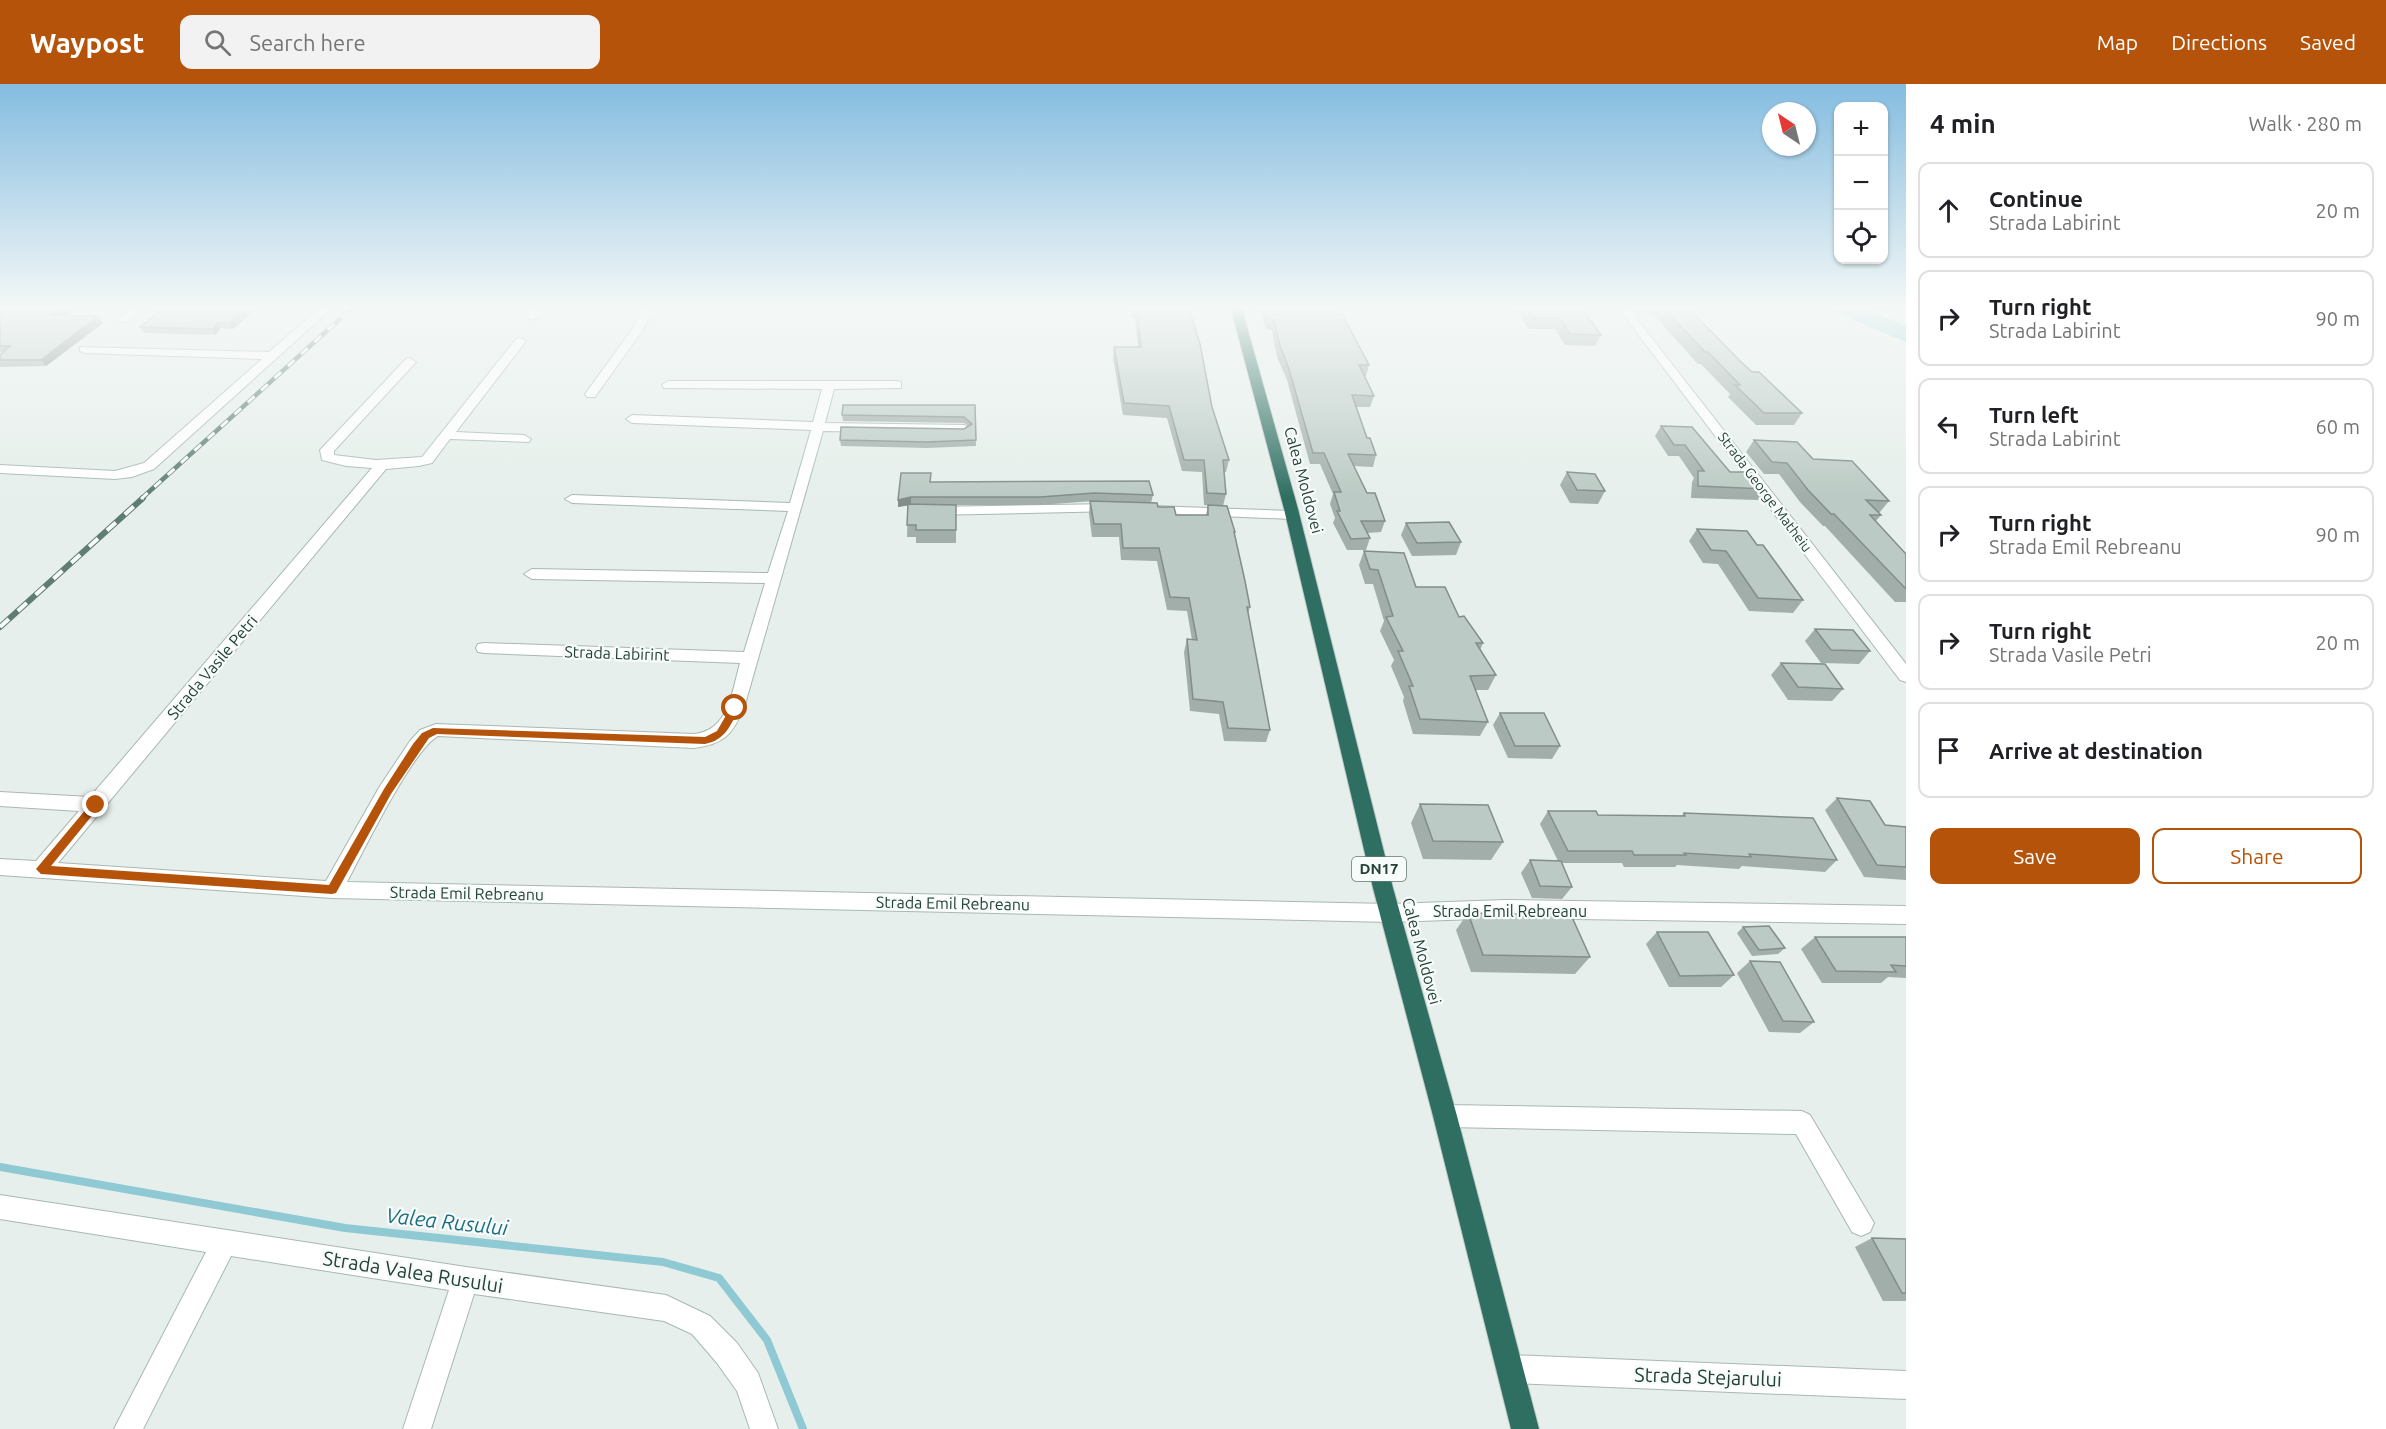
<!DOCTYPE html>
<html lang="en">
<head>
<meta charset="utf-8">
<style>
  :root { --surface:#fff; --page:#f2f2f2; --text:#202124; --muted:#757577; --line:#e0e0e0; --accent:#b45309 }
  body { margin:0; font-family:Ubuntu,sans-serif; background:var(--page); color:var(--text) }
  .controls { position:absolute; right:18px; top:18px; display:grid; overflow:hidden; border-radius:12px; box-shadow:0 2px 4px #0004 }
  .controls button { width:54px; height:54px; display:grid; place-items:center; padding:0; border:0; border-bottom:2px solid var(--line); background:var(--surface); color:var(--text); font:30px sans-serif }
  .compass { position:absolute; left:1762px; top:18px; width:54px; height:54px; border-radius:50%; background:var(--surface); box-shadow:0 2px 4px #0004; rotate:325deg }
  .stop { position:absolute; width:18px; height:18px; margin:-14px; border:4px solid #b45309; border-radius:50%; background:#fff }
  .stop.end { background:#b45309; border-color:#fff; box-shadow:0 2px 6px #0008 }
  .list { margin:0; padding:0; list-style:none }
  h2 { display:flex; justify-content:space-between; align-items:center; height:78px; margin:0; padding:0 24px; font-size:26px }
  h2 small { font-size:20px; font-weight:400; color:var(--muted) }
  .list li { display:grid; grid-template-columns:39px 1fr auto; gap:18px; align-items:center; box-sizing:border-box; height:96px; margin:0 12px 12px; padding:0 12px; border:2px solid var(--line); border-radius:12px }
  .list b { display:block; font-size:22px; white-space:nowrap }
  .list p { margin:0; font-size:20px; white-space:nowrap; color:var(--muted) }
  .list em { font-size:20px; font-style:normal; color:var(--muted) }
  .actions { display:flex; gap:12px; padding:18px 24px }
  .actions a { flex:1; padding:14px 0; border:2px solid var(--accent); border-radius:12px; text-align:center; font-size:21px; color:var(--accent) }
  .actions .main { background:var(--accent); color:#fff }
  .icon { flex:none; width:33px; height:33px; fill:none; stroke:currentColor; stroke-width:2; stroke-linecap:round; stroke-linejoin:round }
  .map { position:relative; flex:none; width:1906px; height:1345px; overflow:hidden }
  header { display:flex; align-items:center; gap:36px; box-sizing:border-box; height:84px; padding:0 30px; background:var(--accent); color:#fff }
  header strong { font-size:28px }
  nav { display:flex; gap:33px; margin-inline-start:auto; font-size:21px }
  .search { width:420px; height:54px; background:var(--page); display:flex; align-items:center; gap:15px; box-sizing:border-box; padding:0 21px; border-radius:12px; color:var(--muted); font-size:22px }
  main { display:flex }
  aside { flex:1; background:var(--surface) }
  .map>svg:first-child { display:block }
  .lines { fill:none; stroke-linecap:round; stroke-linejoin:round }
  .stream { stroke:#8ec9d4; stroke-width:8 }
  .river { fill:#8ec9d4; fill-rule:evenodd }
  .minor-casing { stroke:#a8b8b2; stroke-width:2 }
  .highway-casing { stroke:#c2cac8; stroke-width:2 }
  .minor { fill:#fff; fill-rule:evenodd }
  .highway { fill:#2f6f62; fill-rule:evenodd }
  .rail-far1-casing { stroke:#5f7d75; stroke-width:4.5 }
  .rail-casing { stroke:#5f7d75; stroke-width:6 }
  .rail-far1 { stroke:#f7fbf9; stroke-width:3; stroke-dasharray:9; stroke-linecap:butt }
  .rail { stroke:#f7fbf9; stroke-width:4; stroke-dasharray:12; stroke-linecap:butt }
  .wall { fill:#a1aea9 }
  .shaded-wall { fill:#838d89 }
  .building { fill:#bbcac4; stroke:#838d89; stroke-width:1.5 }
  .route { fill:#b45309 }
  .labels { text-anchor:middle; stroke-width:4.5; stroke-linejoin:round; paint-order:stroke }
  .far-street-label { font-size:14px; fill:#24423a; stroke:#f7fbf9 }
  .shield { fill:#f7fbf9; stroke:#637a73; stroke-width:1.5 }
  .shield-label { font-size:15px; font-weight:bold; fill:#24423a }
  .street-label { font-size:16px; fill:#24423a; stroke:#f7fbf9 }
  .near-street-label { font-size:20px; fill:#24423a; stroke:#f7fbf9 }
  .near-water-label { font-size:21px; font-style:italic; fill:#1c6f80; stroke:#f7fbf9 }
</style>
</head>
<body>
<header>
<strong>Waypost</strong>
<div class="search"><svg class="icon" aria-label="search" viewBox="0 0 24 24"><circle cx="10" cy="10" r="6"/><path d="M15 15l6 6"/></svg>Search here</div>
<nav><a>Map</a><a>Directions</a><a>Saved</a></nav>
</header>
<main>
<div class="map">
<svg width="1906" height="1345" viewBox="0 0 1906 1345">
  <rect width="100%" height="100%" fill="#e6efeb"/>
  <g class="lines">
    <path class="stream" d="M0,1083L345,1144L663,1178L719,1194L767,1256L803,1345"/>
    <path class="river" d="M1835,225H1866L1906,242V258L1839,230Z"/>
    <g class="minor-casing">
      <path id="minor" d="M132,225H144L128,238H120V234Z
        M319,225H331L154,385L132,393L115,395L0,389V381L115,387L144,379L262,275L84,269L80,267V263L269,268Z
        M532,225H543L536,235L532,236L526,233Z
        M643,225H654L642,247L595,313H587L585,310L631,247Z
        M1619,225H1629L1906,580V598L1900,596Z
        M520,254L526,257L456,348L524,351L531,355L529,358L450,355L432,379L419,382L386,385L58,779L326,797L380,702L410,657L420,646L436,640L694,650C729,647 732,607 740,579L484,569L478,568L476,564L478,560L484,559L744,568L765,499L532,495L524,490L532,485L768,489L788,427L572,419L565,415L572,411L790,419L811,346L632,339L626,335L632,331L813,338L822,305L664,304L662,301L668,297H897L901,298V304L834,305L825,339L964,341L970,345L964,349L823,347L744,624C732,651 724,660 694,664L438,652C413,665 363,768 347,798L1390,820L1505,816L1906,822V840L1505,834L1390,838L332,814L0,791V775L36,777L79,727L0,722V708L90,713L372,384L346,382L322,376L320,366L406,275L410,274L416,278L334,367V371L376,376L422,373L516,255Z
        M1113,420L1118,421L1120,424L1118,427L931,431L924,427L931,423Z
        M1153,422L1292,427L1299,431L1292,435L1148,429L1146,426L1148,423Z
        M1445,1021L1802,1027L1810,1031L1874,1139L1870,1148L1861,1152L1852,1148L1796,1050L1445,1043L1437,1040L1433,1032L1437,1024Z
        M0,1111L466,1183L666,1211L710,1232L737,1259L758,1289L778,1345H750L737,1307L717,1279L692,1250L664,1237L474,1210L431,1345H403L449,1206L231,1172L143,1345H114L206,1168L0,1135Z
        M1510,1271L1906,1287V1315L1510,1299L1500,1295L1496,1285L1500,1275Z"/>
    </g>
    <g class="highway-casing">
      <path id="highway" d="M1231,225H1242L1298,425L1393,804L1457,1032L1539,1345H1511L1433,1032L1373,804L1284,425Z"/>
    </g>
    <use href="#minor" class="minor"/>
    <use href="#highway" class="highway"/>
    <g class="rail-far1-casing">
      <path id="rail-far1" d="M141,415L351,225"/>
    </g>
    <g class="rail-casing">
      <path id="rail" d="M0,543L143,414"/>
    </g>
    <use href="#rail-far1" class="rail-far1"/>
    <use href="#rail" class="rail"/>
  </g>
  <path class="wall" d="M0,225H75L65,231L103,239L46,282L0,283V271L3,268H0Z
    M163,225H249L251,229L233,245L221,244L215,251L144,249L140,243Z
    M1130,225H1189L1212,323L1229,376L1226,388H1224L1226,410L1223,422L1204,421L1202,388L1182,387L1167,334L1123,331L1113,274L1114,263H1138L1135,234H1132Z
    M1261,225H1334L1336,230L1369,281L1366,292H1364L1374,312L1370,323H1356L1367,354L1376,371L1373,383L1354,382L1367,409L1385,437L1381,448L1367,449L1370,454L1366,466H1347L1333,439L1335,434L1330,420L1333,410L1320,380H1310L1287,296L1277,273L1272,247L1265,244Z
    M1515,225H1617L1616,226H1582L1601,251L1595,262L1565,261L1555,245H1529Z
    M1632,225H1698L1696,229H1694L1742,279L1802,329L1794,341H1756L1728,313L1730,310L1701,280H1698L1652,229H1637Z
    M975,321L976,362L927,364L841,362L840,356L964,345L968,342L964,339L843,337L842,331Z
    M1661,342L1730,388L1765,405L1758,416L1691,414L1692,398L1694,394L1679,372H1668L1655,352Z
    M1754,356L1813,375L1889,417L1880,428H1878L1881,431L1876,437L1906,470V518H1895L1825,442H1823L1800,418L1779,390H1764L1746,368Z
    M1567,388L1605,407L1598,420L1570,419L1560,401Z
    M901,389L931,398L1153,411L1151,419L1093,417L1040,421H956V459H916V453H907L908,421L898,423Z
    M1090,417L1176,431H1206L1208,421L1235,448V452L1250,523L1248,529L1270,646L1266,658L1224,657L1219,630L1190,627L1184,568L1187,555L1192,556L1187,527L1167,526L1157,477L1121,476L1119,453H1092L1089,430Z
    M1406,439L1461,458L1456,471L1412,472L1401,451Z
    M1697,445L1757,461L1803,516L1793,529L1749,527L1718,480L1703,479L1689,457Z
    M1364,467L1459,533L1483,559L1480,566L1496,591L1488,606H1475L1488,638L1480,652L1413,650L1403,617L1404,613L1391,582L1394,576L1380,547L1384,537L1373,500H1365L1359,481Z
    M1815,545L1870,567L1859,580L1821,579L1805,557Z
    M1781,579L1843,605L1832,617L1788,616L1771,591Z
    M1500,629L1560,662L1552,675L1508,674L1493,641Z
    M1837,714L1885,741L1905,743L1906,741V796L1864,793L1825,726Z
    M1420,720L1503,758L1491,776L1423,775L1411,739Z
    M1548,727L1598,731L1681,732L1684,729L1837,776L1825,788L1742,782L1739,785L1677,781L1675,783H1624L1622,779H1561L1572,803L1562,815L1532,814L1521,789L1530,776L1558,777L1540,740Z
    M1468,829L1590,873L1575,890L1471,888L1456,846Z
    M1743,843L1785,864L1778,870L1752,872L1737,849Z
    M1657,848L1734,891L1721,903H1669L1646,860Z
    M1815,853H1906V894L1888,893L1881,899H1822L1801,865Z
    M1750,877L1814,938L1800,949L1769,948L1737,889Z
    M1872,1154L1906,1155V1217H1883L1855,1163Z"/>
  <path class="shaded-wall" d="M61,225H75L56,238L52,231Z
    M246,225H249L251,229L233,245L230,239Z
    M98,232L103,239L46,282L41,276Z
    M218,239L221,244L215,251L212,245Z
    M911,413V421L898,423V416Z"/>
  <path class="building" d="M0,225H61L52,231L98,232L41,276H0V271L10,262H0Z
    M163,225H246L230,239H218L212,245L140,243Z
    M1137,225H1189L1200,260L1212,323L1229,376H1223L1226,410L1207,409L1204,376H1184L1169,322L1124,319L1114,263H1141Z
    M1265,225H1334L1336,230H1342L1369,281H1359L1374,312L1352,311L1367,354H1370L1376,371L1348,370L1367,409H1375L1385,437H1361L1370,454L1351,455L1337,427H1340L1334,408H1341L1324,369H1313L1289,285L1280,262L1274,236L1267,234Z
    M1528,225H1582L1601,251L1570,250L1560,234H1534Z
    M1664,225H1689L1742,279L1752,288H1759L1802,329H1764L1735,301H1740L1708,268H1705Z
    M843,321H975L976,356L927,358L840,356L841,343L964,345L972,340L964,333L842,331Z
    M1661,342L1692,343L1730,388H1752L1765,405L1698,402V387H1704L1685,361H1674Z
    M1754,356L1797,358L1813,375L1852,377L1889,417L1866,416L1881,431H1870L1906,470V505L1834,430H1831L1808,406L1787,379L1772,378Z
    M1567,388L1595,390L1605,407L1577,406Z
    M901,389H931L930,398L1149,397L1153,411L1094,409L1040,413H911L898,416Z
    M1090,417L1157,419L1158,423H1174L1176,431H1208V421L1227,422L1235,448H1234L1245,497L1250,523H1247L1270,646L1228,644L1223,618L1193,615L1187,555L1197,556L1189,514L1170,513L1159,464H1123L1121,440H1094Z
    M908,420L956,421V446H916V441H907Z
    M1449,438L1461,458L1417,459L1406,439Z
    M1697,445L1747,447L1757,461H1763L1803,516L1758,514L1726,467L1711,466Z
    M1364,467L1404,469L1416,503H1445L1459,533L1464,532L1483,559H1476L1496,591L1470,592L1488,638L1420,635L1409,602H1413L1398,567H1403L1386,533L1393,532L1378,486L1370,485Z
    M1815,545L1853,546L1870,567L1831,566Z
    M1781,579L1825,580L1843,605L1798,603Z
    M1500,629H1544L1560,662H1515Z
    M1837,714L1870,717L1885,741L1906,743V783L1877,781Z
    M1420,720L1488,721L1503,758L1433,757Z
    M1548,727H1596L1598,731L1685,732L1684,729L1813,734L1837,776L1749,770L1751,773L1684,769L1686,771H1634L1632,767H1568Z
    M1530,776L1561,777L1572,803L1540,802Z
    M1468,829L1571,831L1590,873L1483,871Z
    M1769,842L1785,864L1759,866L1743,843Z
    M1657,848H1708L1734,891L1680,892Z
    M1815,853H1906V882L1891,881L1896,888L1836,887Z
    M1750,877L1780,878L1814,938L1783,937Z
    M1872,1154L1906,1155V1209H1902Z"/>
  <linearGradient id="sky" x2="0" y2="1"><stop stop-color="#84bce0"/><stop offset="0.54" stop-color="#f4f8f6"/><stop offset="1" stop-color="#f4f8f6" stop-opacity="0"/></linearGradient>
  <rect width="1906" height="413" fill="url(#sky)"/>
  <path class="route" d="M735,620L740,624C730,641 726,656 705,660L437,650L429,654L391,710L336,809L332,810L41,790L36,785L92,718L96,717L101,721L99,723L51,782L329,801L384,705L413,660L422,649L433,644L705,653L717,647L732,621Z"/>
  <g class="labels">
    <g class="far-street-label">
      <text transform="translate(1765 408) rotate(53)" y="5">Strada George Matheiu</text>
    </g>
    <rect class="shield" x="1352" y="773" width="54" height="24" rx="4.5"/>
    <g class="shield-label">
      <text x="1379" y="790">DN17</text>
    </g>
    <g class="street-label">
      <text transform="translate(1304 396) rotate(75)" y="6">Calea Moldovei</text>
      <text transform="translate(617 569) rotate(2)" y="6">Strada Labirint</text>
      <text transform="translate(212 583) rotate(-50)" y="6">Strada Vasile Petri</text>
      <text transform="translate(467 809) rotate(1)" y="6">Strada Emil Rebreanu</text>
      <text transform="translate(953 819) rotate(1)" y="6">Strada Emil Rebreanu</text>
      <text x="1510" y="833">Strada Emil Rebreanu</text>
      <text transform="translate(1422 867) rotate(75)" y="6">Calea Moldovei</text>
    </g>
    <g class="near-street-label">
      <text transform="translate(413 1188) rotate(9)" y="7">Strada Valea Rusului</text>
      <text transform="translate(1708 1293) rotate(2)" y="7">Strada Stejarului</text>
    </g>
    <g class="near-water-label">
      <text transform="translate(447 1138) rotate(6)" y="7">Valea Rusului</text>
    </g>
  </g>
</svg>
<div class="controls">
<button>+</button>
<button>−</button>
<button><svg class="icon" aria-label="locate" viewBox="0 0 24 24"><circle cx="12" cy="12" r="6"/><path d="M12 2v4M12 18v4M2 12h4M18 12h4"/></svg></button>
</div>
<svg class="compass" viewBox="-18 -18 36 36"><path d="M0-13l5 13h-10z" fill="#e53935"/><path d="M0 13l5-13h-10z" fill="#757577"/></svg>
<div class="stop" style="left:735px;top:624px"></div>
<div class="stop end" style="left:96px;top:721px"></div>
</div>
<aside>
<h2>4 min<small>Walk · 280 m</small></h2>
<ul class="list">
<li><svg class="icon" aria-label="ahead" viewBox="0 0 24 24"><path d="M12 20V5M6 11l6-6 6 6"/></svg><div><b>Continue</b><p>Strada Labirint</p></div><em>20 m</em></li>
<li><svg class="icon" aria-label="right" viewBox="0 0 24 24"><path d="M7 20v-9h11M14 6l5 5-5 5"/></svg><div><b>Turn right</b><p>Strada Labirint</p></div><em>90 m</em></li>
<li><svg class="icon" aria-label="left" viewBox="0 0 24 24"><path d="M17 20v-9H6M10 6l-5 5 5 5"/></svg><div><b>Turn left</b><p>Strada Labirint</p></div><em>60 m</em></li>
<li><svg class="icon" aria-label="right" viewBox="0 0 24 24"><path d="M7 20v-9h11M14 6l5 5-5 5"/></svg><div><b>Turn right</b><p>Strada Emil Rebreanu</p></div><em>90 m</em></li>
<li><svg class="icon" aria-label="right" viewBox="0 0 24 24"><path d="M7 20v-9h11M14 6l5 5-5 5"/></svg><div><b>Turn right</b><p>Strada Vasile Petri</p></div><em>20 m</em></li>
<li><svg class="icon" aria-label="arrive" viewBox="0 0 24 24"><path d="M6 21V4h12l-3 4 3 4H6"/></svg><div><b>Arrive at destination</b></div></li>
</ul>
<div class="actions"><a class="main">Save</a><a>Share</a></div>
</aside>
</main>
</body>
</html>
